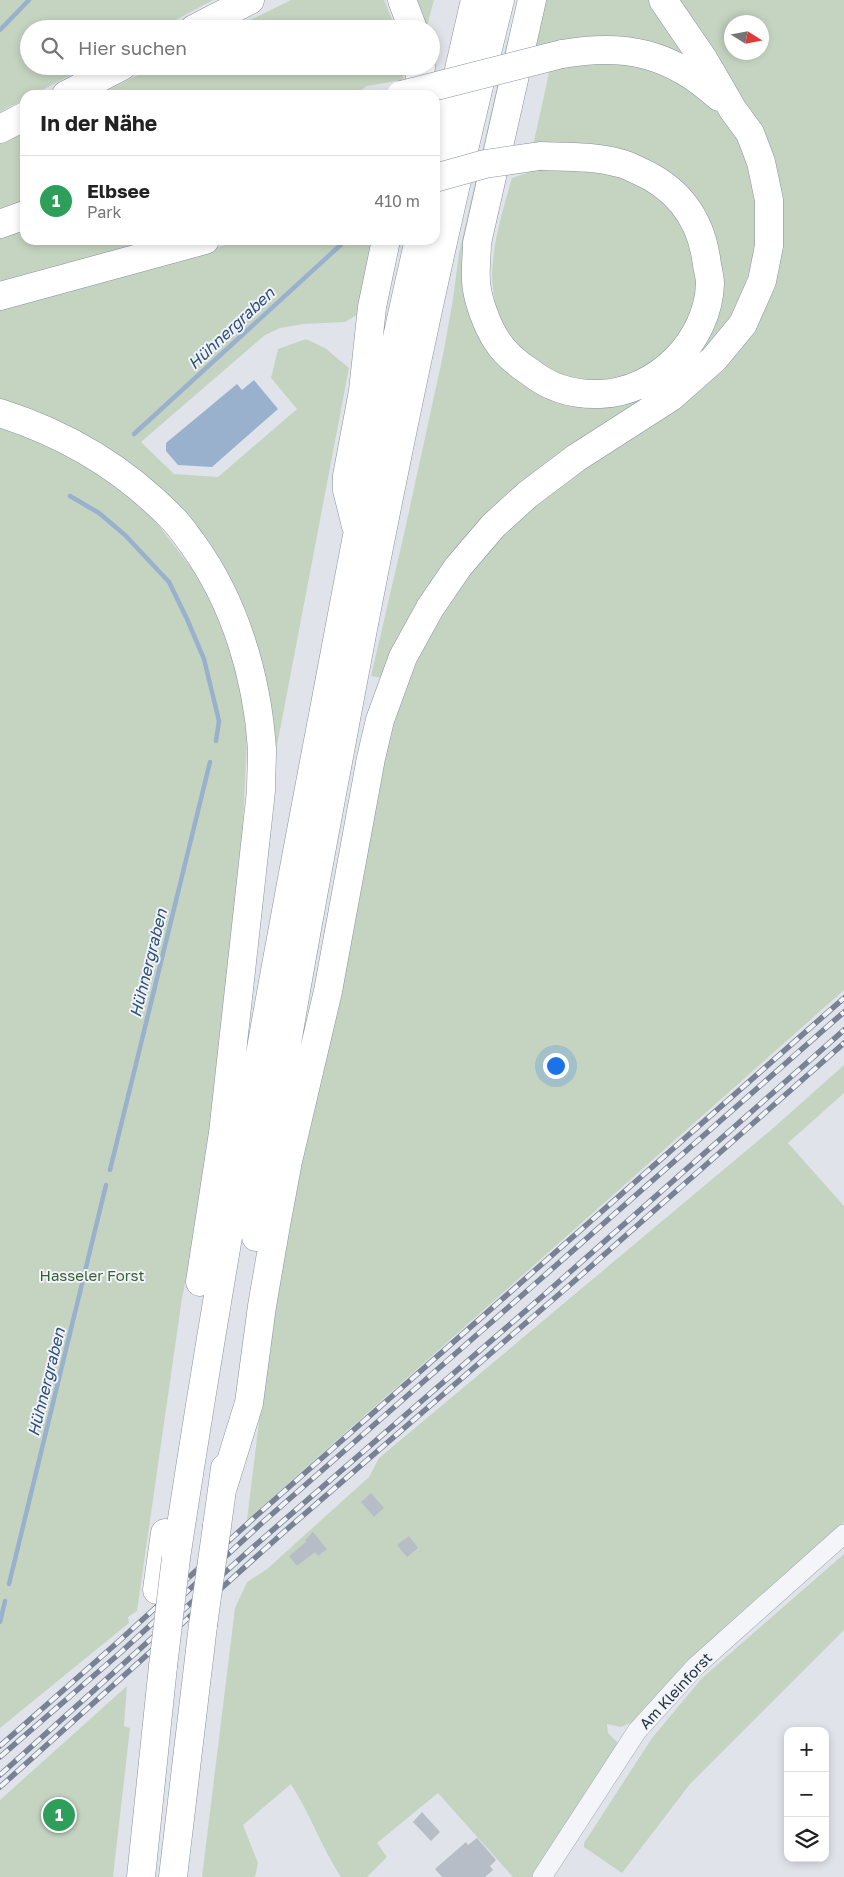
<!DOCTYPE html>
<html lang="de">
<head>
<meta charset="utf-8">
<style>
  :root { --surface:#fff; --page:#f6f6f6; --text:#222; --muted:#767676; --line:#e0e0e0; --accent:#d63e52 }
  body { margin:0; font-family:"Golos Text",sans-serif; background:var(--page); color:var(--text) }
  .controls { position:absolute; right:15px; bottom:15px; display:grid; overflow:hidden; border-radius:10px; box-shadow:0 2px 8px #0003 }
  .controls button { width:45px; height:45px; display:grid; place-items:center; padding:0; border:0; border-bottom:1px solid var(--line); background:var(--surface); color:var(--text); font:25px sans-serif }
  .compass { position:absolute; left:724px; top:15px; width:45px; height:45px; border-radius:50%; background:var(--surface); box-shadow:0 2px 8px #0003; rotate:101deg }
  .you { position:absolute; left:555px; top:1065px; width:18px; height:18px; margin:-12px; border:4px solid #fff; border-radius:50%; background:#1a73e8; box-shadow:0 0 0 8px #1a73e833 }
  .badge { display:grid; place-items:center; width:32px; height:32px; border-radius:50%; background:var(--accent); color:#fff; font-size:16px; font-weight:700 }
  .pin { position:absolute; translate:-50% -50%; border:2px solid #fff; box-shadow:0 1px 5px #0006 }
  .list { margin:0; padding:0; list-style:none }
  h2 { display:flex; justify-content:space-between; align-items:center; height:65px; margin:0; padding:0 20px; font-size:21px }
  h2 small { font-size:16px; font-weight:400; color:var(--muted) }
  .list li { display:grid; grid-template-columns:32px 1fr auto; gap:15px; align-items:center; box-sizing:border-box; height:90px; padding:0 20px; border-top:1px solid var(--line) }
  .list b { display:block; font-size:19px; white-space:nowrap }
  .list p { margin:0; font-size:16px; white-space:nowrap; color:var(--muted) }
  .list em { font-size:16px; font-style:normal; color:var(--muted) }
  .icon { flex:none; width:28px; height:28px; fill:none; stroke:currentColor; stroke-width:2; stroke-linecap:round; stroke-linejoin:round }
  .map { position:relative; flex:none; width:844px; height:1877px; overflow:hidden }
  .search { position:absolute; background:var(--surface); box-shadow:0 2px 8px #0003; left:20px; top:20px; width:420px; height:55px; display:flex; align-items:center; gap:12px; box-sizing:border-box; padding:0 18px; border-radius:28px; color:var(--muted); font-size:19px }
  .panel { position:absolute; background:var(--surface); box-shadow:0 2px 8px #0003; left:20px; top:90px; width:420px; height:155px; border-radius:15px }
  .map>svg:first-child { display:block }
  .green { fill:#c5d4c1; fill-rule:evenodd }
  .water { fill:#99b1cc }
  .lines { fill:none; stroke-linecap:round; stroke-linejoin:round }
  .stream { stroke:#99b1cc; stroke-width:4.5 }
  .building { fill:#b7bdc7 }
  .minor-casing { stroke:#a5abb4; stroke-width:20 }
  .highway-casing { stroke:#8791a1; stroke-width:29 }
  .minor { stroke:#f3f5f8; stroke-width:19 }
  .highway { stroke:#fff; stroke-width:28 }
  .rail-casing { stroke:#798294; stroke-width:5.5 }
  .rail { stroke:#f0f3f7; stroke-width:4; stroke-dasharray:11; stroke-linecap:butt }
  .highway-bridge-casing { stroke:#8791a1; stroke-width:29; stroke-linecap:butt }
  .highway-bridge { stroke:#fff; stroke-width:28 }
  .labels { text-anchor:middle; stroke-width:4; stroke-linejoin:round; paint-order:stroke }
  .park-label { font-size:15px; fill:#3b5f34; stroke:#f0f3f7 }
  .street-label { font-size:15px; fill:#283142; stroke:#f0f3f7 }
  .water-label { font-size:16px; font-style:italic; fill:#2f4e79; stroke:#f0f3f7 }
</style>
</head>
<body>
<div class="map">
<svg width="844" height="1877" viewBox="0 0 844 1877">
  <rect width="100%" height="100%" fill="#e0e4ea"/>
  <path class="green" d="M0,0H213L159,29H29V66H88L33,95H25V99L0,112Z
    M291,0H384L396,29H232Z
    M416,0H434L427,26Z
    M543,0H844V990L247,1520L272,1314L297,1162L378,780L403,681L371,676L404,534L443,355L453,299L459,253L508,38L515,40L465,252L496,310C494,298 492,286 492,274C493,241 503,210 512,178L527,173L549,73L535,42ZM732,22H762V52H732Z
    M156,66H406L402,80L367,86L354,95H98Z
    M25,131V202L0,211V144Z
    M25,226V240H159L0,285V235Z
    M244,240H377L360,313L345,322L304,324L280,328L265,335L141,442L174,474L218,477L297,409L271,378L278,349L306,339L325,348L349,368L276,751L267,723L184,520L0,406V307Z
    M0,425L35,437L116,481L153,518L200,579L212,601L237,671L244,704L247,740L239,904L204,1195L182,1298L137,1611L128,1617L129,1623L0,1728Z
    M844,1065V1093L788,1143L844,1206V1522L684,1670L640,1719L621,1727L607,1724L608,1733L617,1742L621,1751L539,1877H513L438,1793L377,1843L387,1857L367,1877H341C322,1848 310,1814 291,1784L243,1825L258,1863L255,1877H202L235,1608L247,1582L267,1569L369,1477L379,1458L771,1130Z
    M844,1554V1630L690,1784L622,1873L584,1847V1843L652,1738L702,1678Z
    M127,1686L124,1726L130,1728L113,1877H0V1800Z"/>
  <path class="water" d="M254,380L278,409L212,467L178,465L166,451V443L237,384L242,390Z"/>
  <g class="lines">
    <path class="stream" d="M324,29L336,25L343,29
      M0,30L29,0
      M134,434L346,240
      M70,496L99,513L125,535L169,582L187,619L204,659L219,721L216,741
      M110,1170L210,762
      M9,1584L106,1185
      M0,1622L5,1601"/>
  </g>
  <path class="building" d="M371,1493L384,1508L374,1517L361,1502Z
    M313,1532L327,1549L318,1556L315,1552L297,1566L289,1556L306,1542L305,1540Z
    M409,1536L418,1548L407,1557L397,1545Z
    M422,1812L440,1832L431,1841L413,1822Z
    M477,1838L496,1860L490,1866L493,1870L485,1877H442L435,1869L466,1842L468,1845Z"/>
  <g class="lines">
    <g class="minor-casing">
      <path id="minor" d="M542,1877L637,1731L696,1666L844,1534"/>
    </g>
    <g class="highway-casing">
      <path id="highway" d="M402,0L413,29
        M532,0L477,243C477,255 475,268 476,281C477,299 487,326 497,341C505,354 518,364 530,372C550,388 574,395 600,394C657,392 708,341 710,284C710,277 708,271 707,265C702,220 679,188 637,170C631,167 625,164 619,163C593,156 567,157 540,156
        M194,29L250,0
        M562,54C625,43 671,53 719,97
        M66,95L122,66
        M418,95L421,66
        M0,129L25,116
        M435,174L475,0
        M0,224L25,215
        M0,296L205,240
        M0,413C66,434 125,469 173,519C180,526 186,535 192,543C235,602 257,676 262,749C262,763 261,777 261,791L223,1133L200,1282
        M356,526L347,490V476L363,391L372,307L386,240
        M256,1237C279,1078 308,920 338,762C385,507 437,252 500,0
        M223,1487L249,1403L262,1306L276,1225L288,1161L328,991L371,758L380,720L403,657L430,608L458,567L493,526L527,495L576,458L671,397L714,359L743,324L762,281L769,246V200L761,162L750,133L733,110L704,60L663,0
        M217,1526L225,1468
        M176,1558C219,1276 269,996 323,715C353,557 382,397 419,240
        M157,1590L165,1533
        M141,1877L163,1666
        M173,1877L203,1625"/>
    </g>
    <use href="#minor" class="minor"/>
    <use href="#highway" class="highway"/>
    <g class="rail-casing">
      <path id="rail" d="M0,1746L118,1642L256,1516L844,998
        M0,1757L120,1653L263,1522L511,1305L844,1012
        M0,1775L252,1548L545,1294L844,1030
        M0,1787L285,1531L571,1284L844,1043"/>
    </g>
    <use href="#rail" class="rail"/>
    <g class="highway-bridge-casing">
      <path id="highway-bridge" d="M401,95L562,54
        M435,178L485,164L540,156
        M203,1625L217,1526
        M163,1666L176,1558"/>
    </g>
    <use href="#highway-bridge" class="highway-bridge"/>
  </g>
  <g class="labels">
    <g class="park-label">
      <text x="92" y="1281">Hasseler Forst</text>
    </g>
    <g class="street-label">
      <text transform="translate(676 1691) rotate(-47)" y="5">Am Kleinforst</text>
    </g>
    <g class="water-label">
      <text transform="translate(231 328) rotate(-43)" y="6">Hühnergraben</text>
      <text transform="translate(148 963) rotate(-76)" y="6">Hühnergraben</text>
      <text transform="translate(46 1382) rotate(-76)" y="6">Hühnergraben</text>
    </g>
  </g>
</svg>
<div class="controls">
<button>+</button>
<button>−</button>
<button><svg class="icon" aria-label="layers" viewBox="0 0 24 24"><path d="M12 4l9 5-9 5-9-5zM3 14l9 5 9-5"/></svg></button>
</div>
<svg class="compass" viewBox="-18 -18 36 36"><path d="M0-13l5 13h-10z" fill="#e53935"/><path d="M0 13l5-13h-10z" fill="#767676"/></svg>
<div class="you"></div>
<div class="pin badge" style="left:59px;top:1815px;background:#2e9e5b">1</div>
<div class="search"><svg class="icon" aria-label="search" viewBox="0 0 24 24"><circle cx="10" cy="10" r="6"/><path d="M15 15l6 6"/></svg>Hier suchen</div>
<section class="panel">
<h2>In der Nähe<small></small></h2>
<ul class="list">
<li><span class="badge" style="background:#2e9e5b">1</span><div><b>Elbsee</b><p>Park</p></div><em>410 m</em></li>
</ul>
</section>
</div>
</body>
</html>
